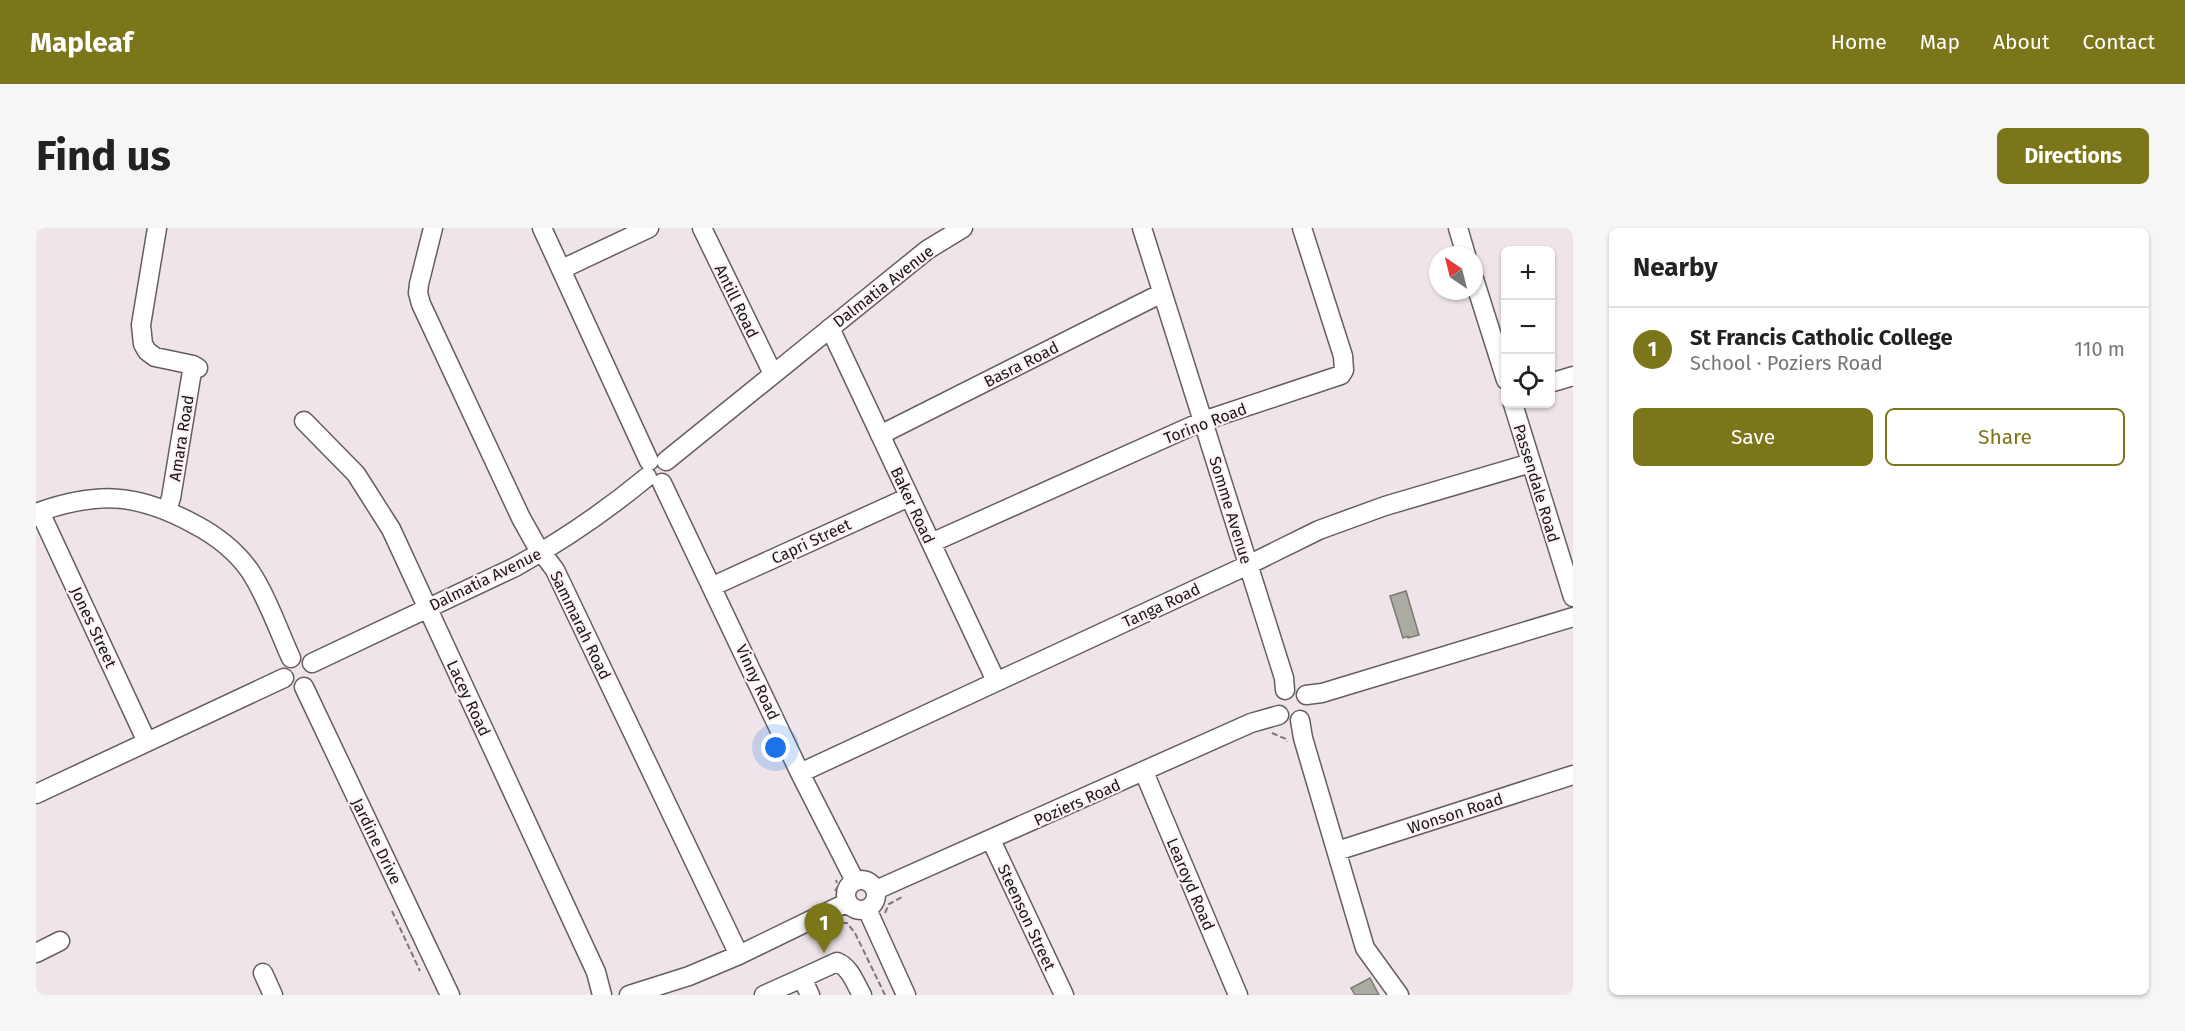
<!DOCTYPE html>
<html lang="en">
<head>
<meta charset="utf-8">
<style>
  :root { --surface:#fff; --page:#f6f6f6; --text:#222; --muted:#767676; --line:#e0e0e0; --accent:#7c761a }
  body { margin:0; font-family:"Fira Sans",sans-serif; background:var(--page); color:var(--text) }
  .controls { position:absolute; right:18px; top:18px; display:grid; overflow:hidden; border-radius:9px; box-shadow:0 2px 4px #0004 }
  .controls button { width:54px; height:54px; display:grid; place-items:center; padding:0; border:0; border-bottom:2px solid var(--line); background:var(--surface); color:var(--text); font:30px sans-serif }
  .compass { position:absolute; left:1393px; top:18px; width:54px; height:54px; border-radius:50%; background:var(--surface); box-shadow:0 2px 4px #0004; rotate:325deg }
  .you { position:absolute; left:740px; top:520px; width:21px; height:21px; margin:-15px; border:4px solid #fff; border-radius:50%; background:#1a73e8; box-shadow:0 0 0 9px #1a73e833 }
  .badge { display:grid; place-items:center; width:39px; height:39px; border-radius:50%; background:var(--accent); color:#fff; font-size:20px; font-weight:700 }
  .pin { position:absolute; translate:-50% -50px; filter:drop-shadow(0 2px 3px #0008) }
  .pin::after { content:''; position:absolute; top:32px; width:21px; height:18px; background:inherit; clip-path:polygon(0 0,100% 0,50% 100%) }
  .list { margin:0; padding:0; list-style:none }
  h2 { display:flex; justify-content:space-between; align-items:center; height:78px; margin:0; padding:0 24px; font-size:26px }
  h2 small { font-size:20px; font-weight:400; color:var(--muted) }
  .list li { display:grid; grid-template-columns:39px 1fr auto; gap:18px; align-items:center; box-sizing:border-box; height:84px; padding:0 24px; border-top:2px solid var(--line) }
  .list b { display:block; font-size:22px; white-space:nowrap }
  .list p { margin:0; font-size:20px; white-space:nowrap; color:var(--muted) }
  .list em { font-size:20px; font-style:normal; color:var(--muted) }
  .actions { display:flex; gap:12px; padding:18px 24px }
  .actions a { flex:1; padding:14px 0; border:2px solid var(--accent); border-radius:9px; text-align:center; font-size:21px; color:var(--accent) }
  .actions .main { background:var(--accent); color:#fff }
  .icon { flex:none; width:33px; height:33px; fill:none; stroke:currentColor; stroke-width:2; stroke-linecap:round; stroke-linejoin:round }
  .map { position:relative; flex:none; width:1537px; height:767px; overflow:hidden; border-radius:9px }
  header { display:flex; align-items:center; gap:36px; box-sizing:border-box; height:84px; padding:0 30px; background:var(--accent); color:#fff }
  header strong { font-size:28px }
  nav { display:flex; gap:33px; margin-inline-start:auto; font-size:21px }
  .intro { display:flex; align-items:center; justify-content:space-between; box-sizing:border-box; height:144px; padding:0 36px }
  h1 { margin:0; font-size:42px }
  .button { padding:15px 27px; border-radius:9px; background:var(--accent); color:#fff; font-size:21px; font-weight:700 }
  main { display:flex; gap:36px; padding:0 36px }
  aside { flex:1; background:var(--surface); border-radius:9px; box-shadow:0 2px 4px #0004 }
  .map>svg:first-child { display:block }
  .building { fill:#acaba2; stroke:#7a7a71; stroke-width:1.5 }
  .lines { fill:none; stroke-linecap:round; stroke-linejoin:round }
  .minor-casing { stroke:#665d62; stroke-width:21 }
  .path { stroke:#7c767a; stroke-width:2; stroke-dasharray:6 3; stroke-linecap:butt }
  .minor { stroke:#fff; stroke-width:18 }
  .labels { text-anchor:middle; stroke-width:4.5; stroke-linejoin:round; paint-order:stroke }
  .street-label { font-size:16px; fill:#191618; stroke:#fcf2f7 }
</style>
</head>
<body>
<header>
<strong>Mapleaf</strong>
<nav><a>Home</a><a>Map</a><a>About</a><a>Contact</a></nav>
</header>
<div class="intro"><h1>Find us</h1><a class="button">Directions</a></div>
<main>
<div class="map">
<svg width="1537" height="767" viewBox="0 0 1537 767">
  <rect width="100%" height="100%" fill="#eee4ea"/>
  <path class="building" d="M1370,363L1383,407L1372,410V408L1367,410L1354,368Z
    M1334,750L1343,767H1319L1315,760Z"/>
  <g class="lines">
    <g class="minor-casing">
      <path id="minor" d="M121,0L105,97L107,116L111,123L119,129L157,137L162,140
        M397,0L383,56L382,65L385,76L485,290L499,315L519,342L703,727
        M506,0L613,233
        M666,0L737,146
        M1106,0L1248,450L1249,462
        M1422,0L1430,27
        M526,41L613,0
        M1438,51L1470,152
        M794,100L960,453
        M1514,155L1537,148
        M1477,176L1537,369
        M268,193L320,246L355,301L560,744L566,767
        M844,207L1126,65
        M630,233L891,22L927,0
        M626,255L764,545L819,653
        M131,281L135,270L157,137
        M4,284L111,514
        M0,285C61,263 101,265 158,296C179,307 200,323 214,343C231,369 242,401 255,430
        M895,315L1167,193L1305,147L1308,142L1307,128L1266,0
        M677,358L873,269
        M276,435L479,339C526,313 570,283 611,249
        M268,459L414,767
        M1270,467L1286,465L1537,389
        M1264,492L1267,510L1329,720L1363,767
        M1108,544L1202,767
        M764,545L1212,337L1283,302L1349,278L1495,235
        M0,566L248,450
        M955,612L1028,767
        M1301,623L1537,547
        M810 667a15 15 0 1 1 30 0a15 15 0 1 1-30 0Z
        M840,662L1215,495L1243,487
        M831,681L870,767
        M0,725L24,713
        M227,745L237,767
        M766,750L801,734C814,739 819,755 826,767
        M593,767L653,748L703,727L812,674
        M728,767L766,750L774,767"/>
    </g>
    <path class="path" d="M1236,505L1250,511L1251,514
      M799,663L802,658L800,652
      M356,683L384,743
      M849,685L853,676L866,669
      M806,695H811L819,705L849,767"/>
    <use href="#minor" class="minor"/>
  </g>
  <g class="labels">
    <g class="street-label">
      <text transform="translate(847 58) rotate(-38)" y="6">Dalmatia Avenue</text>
      <text transform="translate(701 73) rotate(64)" y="6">Antill Road</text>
      <text transform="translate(985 136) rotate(-27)" y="6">Basra Road</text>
      <text transform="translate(1169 195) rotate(-21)" y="6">Torino Road</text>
      <text transform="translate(145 210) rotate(-81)" y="6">Amara Road</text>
      <text transform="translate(1501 255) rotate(73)" y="6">Passendale Road</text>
      <text transform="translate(877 277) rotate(65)" y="6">Baker Road</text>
      <text transform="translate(1195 282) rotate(73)" y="6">Somme Avenue</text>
      <text transform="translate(775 313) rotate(-25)" y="6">Capri Street</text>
      <text transform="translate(449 351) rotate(-26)" y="6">Dalmatia Avenue</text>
      <text transform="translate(1125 377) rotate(-25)" y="6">Tanga Road</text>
      <text transform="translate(545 397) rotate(64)" y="6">Sammarah Road</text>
      <text transform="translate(58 399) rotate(65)" y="6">Jones Street</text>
      <text transform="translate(722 454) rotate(65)" y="6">Vinny Road</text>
      <text transform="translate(433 470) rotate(65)" y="6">Lacey Road</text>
      <text transform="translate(1041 574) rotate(-24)" y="6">Poziers Road</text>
      <text transform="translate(1419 585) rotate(-18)" y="6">Wonson Road</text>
      <text transform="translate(341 613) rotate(64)" y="6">Jardine Drive</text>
      <text transform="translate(1155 656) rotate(67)" y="6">Learoyd Road</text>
      <text transform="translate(991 689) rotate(65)" y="6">Steenson Street</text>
    </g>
  </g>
</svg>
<div class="controls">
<button>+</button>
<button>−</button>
<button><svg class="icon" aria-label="locate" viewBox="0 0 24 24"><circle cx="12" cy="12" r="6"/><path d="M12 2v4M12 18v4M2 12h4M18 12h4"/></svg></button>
</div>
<svg class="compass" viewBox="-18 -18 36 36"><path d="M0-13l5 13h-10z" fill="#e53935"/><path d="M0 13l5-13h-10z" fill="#767676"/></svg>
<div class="you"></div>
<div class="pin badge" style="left:788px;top:725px">1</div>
</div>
<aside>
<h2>Nearby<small></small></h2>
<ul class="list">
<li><span class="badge">1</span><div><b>St Francis Catholic College</b><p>School · Poziers Road</p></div><em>110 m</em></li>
</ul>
<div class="actions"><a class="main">Save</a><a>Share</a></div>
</aside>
</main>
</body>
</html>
